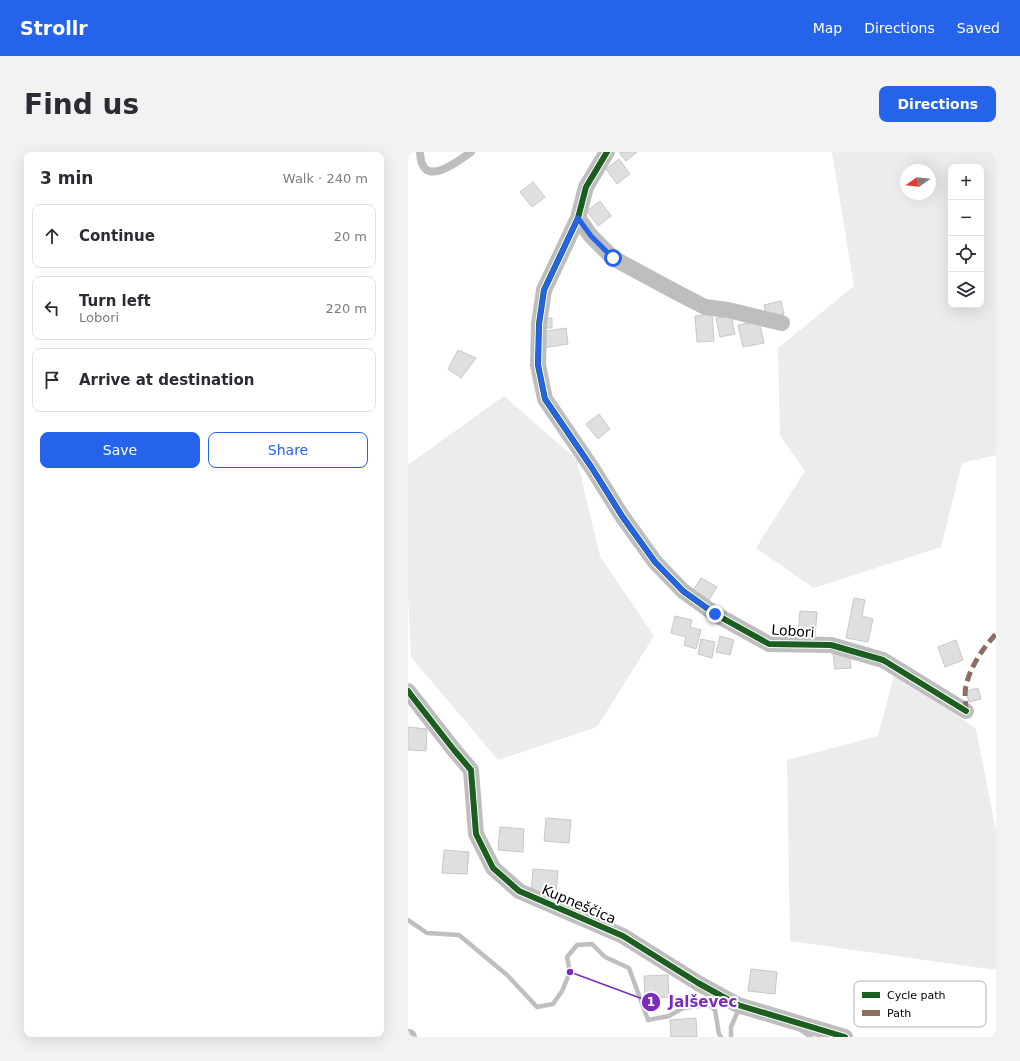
<!DOCTYPE html>
<html lang="en">
<head>
<meta charset="utf-8">
<style>
  :root { --surface:#fff; --page:#f2f2f3; --text:#2b2b33; --muted:#7c7c81; --line:#e1e1e2; --accent:#2563eb }
  body { margin:0; font-family:"DejaVu Sans",sans-serif; background:var(--page); color:var(--text) }
  .controls { position:absolute; right:12px; top:12px; display:grid; overflow:hidden; border-radius:8px; box-shadow:0 4px 16px #0002 }
  .controls button { width:36px; height:36px; display:grid; place-items:center; padding:0; border:0; border-bottom:1px solid var(--line); background:var(--surface); color:var(--text); font:20px sans-serif }
  .compass { position:absolute; left:492px; top:12px; width:36px; height:36px; border-radius:50%; background:var(--surface); box-shadow:0 4px 16px #0002; rotate:256deg }
  .stop { position:absolute; width:12px; height:12px; margin:-9px; border:3px solid #2563eb; border-radius:50%; background:#fff }
  .stop.end { background:#2563eb; border-color:#fff; box-shadow:0 1px 4px #0008 }
  .list { margin:0; padding:0; list-style:none }
  h2 { display:flex; justify-content:space-between; align-items:center; height:52px; margin:0; padding:0 16px; font-size:17px }
  h2 small { font-size:13px; font-weight:400; color:var(--muted) }
  .list li { display:grid; grid-template-columns:26px 1fr auto; gap:12px; align-items:center; box-sizing:border-box; height:64px; margin:0 8px 8px; padding:0 8px; border:1px solid var(--line); border-radius:8px }
  .list b { display:block; font-size:15px; white-space:nowrap }
  .list p { margin:0; font-size:13px; white-space:nowrap; color:var(--muted) }
  .list em { font-size:13px; font-style:normal; color:var(--muted) }
  .actions { display:flex; gap:8px; padding:12px 16px }
  .actions a { flex:1; padding:9px 0; border:1px solid var(--accent); border-radius:8px; text-align:center; font-size:14px; color:var(--accent) }
  .actions .main { background:var(--accent); color:#fff }
  .icon { flex:none; width:22px; height:22px; fill:none; stroke:currentColor; stroke-width:2; stroke-linecap:round; stroke-linejoin:round }
  .map { position:relative; flex:none; width:588px; height:885px; overflow:hidden; border-radius:8px }
  header { display:flex; align-items:center; gap:24px; box-sizing:border-box; height:56px; padding:0 20px; background:var(--accent); color:#fff }
  header strong { font-size:19px }
  nav { display:flex; gap:22px; margin-inline-start:auto; font-size:14px }
  .intro { display:flex; align-items:center; justify-content:space-between; box-sizing:border-box; height:96px; padding:0 24px }
  h1 { margin:0; font-size:28px }
  .button { padding:10px 18px; border-radius:8px; background:var(--accent); color:#fff; font-size:14px; font-weight:700 }
  main { display:flex; gap:24px; padding:0 24px }
  aside { flex:1; background:var(--surface); border-radius:8px; box-shadow:0 4px 16px #0002 }
  .map>svg:first-child { display:block }
  .green { fill:#ececec; fill-rule:evenodd }
  .lines { fill:none; stroke-linecap:round; stroke-linejoin:round }
  .stream { stroke:#bfbfbf; stroke-width:4.5 }
  .building { fill:#dfdfdf; stroke:#c7c7c7 }
  .service { stroke:#bebebe; stroke-width:8 }
  .minor { stroke:#bebebe; stroke-width:16 }
  .quiet { stroke:#8d6e63; stroke-width:5; stroke-dasharray:10 5; stroke-linecap:butt }
  .cycleway-casing { stroke:#fff; stroke-width:8 }
  .cycleway { stroke:#1b5e20; stroke-width:6 }
  .route { stroke:#2563eb; stroke-width:5 }
  .labels { text-anchor:middle; stroke-width:4; stroke-linejoin:round; paint-order:stroke }
  .street-label { font-size:14px; fill:#000; stroke:#fff }
  .key { fill:#fff; stroke:#b2b2b2; stroke-width:1 }
  .key-label { font-size:11px; fill:#000 }
  .leader { fill:none; stroke:#7b2cbf; stroke-width:1.5 }
  .callout-dot { fill:#7b2cbf; stroke:#fff; stroke-width:1.5 }
  .mark-label { font-size:12px; text-anchor:middle; font-weight:bold; fill:#fff }
  .callout-label { font-size:15px; text-anchor:middle; font-weight:bold; fill:#7b2cbf; stroke:#fff; stroke-width:4; stroke-linejoin:round; paint-order:stroke }
</style>
</head>
<body>
<header>
<strong>Strollr</strong>
<nav><a>Map</a><a>Directions</a><a>Saved</a></nav>
</header>
<div class="intro"><h1>Find us</h1><a class="button">Directions</a></div>
<main>
<aside>
<h2>3 min<small>Walk · 240 m</small></h2>
<ul class="list">
<li><svg class="icon" aria-label="ahead" viewBox="0 0 24 24"><path d="M12 20V5M6 11l6-6 6 6"/></svg><div><b>Continue</b></div><em>20 m</em></li>
<li><svg class="icon" aria-label="left" viewBox="0 0 24 24"><path d="M17 20v-9H6M10 6l-5 5 5 5"/></svg><div><b>Turn left</b><p>Lobori</p></div><em>220 m</em></li>
<li><svg class="icon" aria-label="arrive" viewBox="0 0 24 24"><path d="M6 21V4h12l-3 4 3 4H6"/></svg><div><b>Arrive at destination</b></div></li>
</ul>
<div class="actions"><a class="main">Save</a><a>Share</a></div>
</aside>
<div class="map">
<svg width="588" height="885" viewBox="0 0 588 885">
  <rect width="100%" height="100%" fill="#fff"/>
  <path class="green" d="M424,0H588V303L554,311L533,395L406,436L348,396L397,319L372,283L370,196L446,134ZM543,15H573V153H543ZM498,18H522V42H498Z
    M96,244L169,308L192,404L246,484L189,575L90,608L3,505L0,445V315L1,312Z
    M487,519L568,577L588,679V818L382,789L379,608L470,584Z"/>
  <g class="lines">
    <path class="stream" d="M0,768L19,781L51,783L99,823L129,855L145,852L154,839L162,820L159,805L169,793L184,792L197,805L221,816L240,868L261,864L275,856L300,853L307,858L311,882L313,885
      M394,879L403,885
      M323,885V875L330,859L333,860"/>
  </g>
  <path class="building" d="M211,0H229L218,9Z
    M211,7L222,22L209,32L198,17Z
    M125,30L137,45L124,55L112,40Z
    M192,49L203,64L190,74L179,59Z
    M373,149L376,162L359,167L356,153Z
    M304,162L306,189L289,190L287,164Z
    M323,163L327,182L312,185L308,166Z
    M135,166H144V176H135Z
    M351,169L356,191L335,195L330,173Z
    M158,176L160,192L135,196L133,180Z
    M50,198L68,206L53,226L40,217Z
    M191,262L202,277L190,287L178,272Z
    M293,426L309,435L299,451L283,442Z
    M446,446L457,448L454,464L465,467L460,490L438,486Z
    M392,459L409,460L407,484L390,483Z
    M267,464L284,468L282,475L293,478L288,497L276,493L278,485L263,481Z
    M312,484L326,488L322,503L308,500Z
    M293,487L307,490L304,506L290,502Z
    M548,488L555,508L537,515L530,495Z
    M441,500L443,516L427,517L425,501Z
    M570,536L573,547L561,550L558,539Z
    M0,575L19,577L18,599L0,598Z
    M138,666L163,668L161,691L136,689Z
    M92,675L116,677L115,700L90,698Z
    M36,698L61,700L59,722L34,721Z
    M125,717L150,719L148,741L123,739Z
    M343,817L369,820L367,842L340,839Z
    M260,823L261,845L237,846L236,824Z
    M288,866L289,885H263L262,868Z"/>
  <g class="lines">
    <path class="service" d="M12,0C13,38 48,11 63,0"/>
    <path class="minor" d="M199,0L178,35L170,66L136,138L131,172L130,213L137,247L184,316L214,364L247,410L275,439L307,462L361,492L423,493L475,508L558,559
      M170,66L183,84L205,106L266,139L297,155L320,158L374,171
      M0,539L46,598L63,618L68,682L85,716L111,739L215,784L290,831L330,853L437,885
      M0,885H1"/>
    <path class="quiet" d="M558,559C558,551 556,542 558,534C562,515 575,496 588,482"/>
    <g class="cycleway-casing">
      <path id="cycleway" d="M199,0L178,35L170,66L136,138L131,172L130,213L137,247L184,316L214,364L247,410L275,439L307,462L361,492L423,493L475,508L558,559
        M0,539L46,598L63,618L68,682L85,716L111,739L215,784L290,831L330,853L437,885"/>
    </g>
    <use href="#cycleway" class="cycleway"/>
  </g>
  <g class="lines">
    <path class="route" d="M205,106L183,84L170,66L136,138L131,172L130,213L137,247L184,316L214,364L247,410L275,439L307,462"/>
  </g>
  <g class="labels">
    <g class="street-label">
      <text transform="translate(385 479) rotate(4)" y="5">Lobori</text>
      <text transform="translate(171 752) rotate(23)" y="5">Kupneščica</text>
    </g>
  </g>
  <rect x="446" y="829" width="132" height="46" rx="6" class="key"/>
  <rect x="454" y="840" width="18" height="6" fill="#1b5e20"/>
  <rect x="454" y="858" width="18" height="6" fill="#8d6e63"/>
  <g class="key-label">
    <text x="479" y="847">Cycle path</text>
    <text x="479" y="865">Path</text>
  </g>
  <path class="leader" d="M162 820L243 850"/>
  <g class="callout-dot">
    <circle cx="162" cy="820" r="4"/>
    <circle cx="243" cy="850" r="10"/>
  </g>
  <g class="mark-label">
    <text x="243" y="854">1</text>
  </g>
  <g class="callout-label">
    <text x="295" y="855">Jalševec</text>
  </g>
</svg>
<div class="controls">
<button>+</button>
<button>−</button>
<button><svg class="icon" aria-label="locate" viewBox="0 0 24 24"><circle cx="12" cy="12" r="6"/><path d="M12 2v4M12 18v4M2 12h4M18 12h4"/></svg></button>
<button><svg class="icon" aria-label="layers" viewBox="0 0 24 24"><path d="M12 4l9 5-9 5-9-5zM3 14l9 5 9-5"/></svg></button>
</div>
<svg class="compass" viewBox="-18 -18 36 36"><path d="M0-13l5 13h-10z" fill="#e53935"/><path d="M0 13l5-13h-10z" fill="#7c7c81"/></svg>
<div class="stop" style="left:205px;top:106px"></div>
<div class="stop end" style="left:307px;top:462px"></div>
</div>
</main>
</body>
</html>
